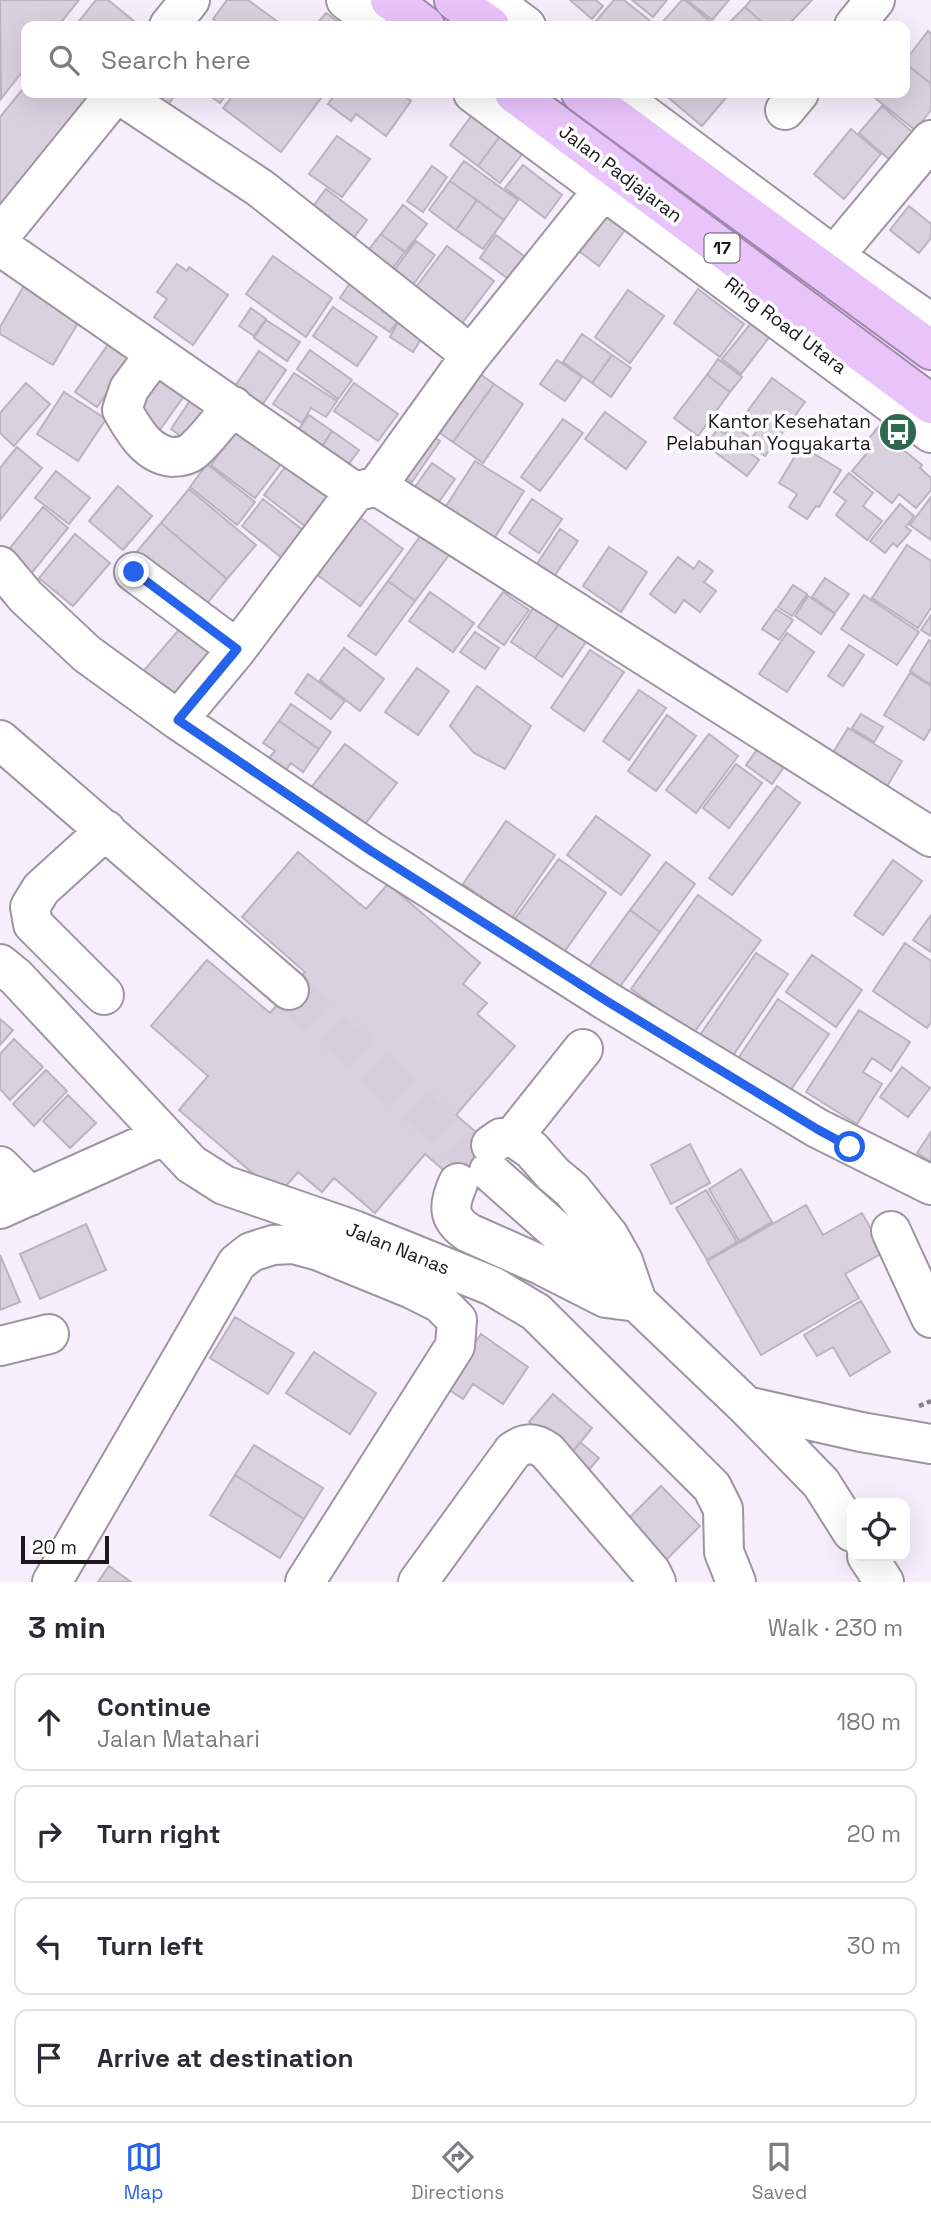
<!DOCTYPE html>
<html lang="en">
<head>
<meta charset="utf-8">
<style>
  :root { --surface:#fff; --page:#f7f7f7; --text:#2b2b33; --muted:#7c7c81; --line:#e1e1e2; --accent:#2563eb }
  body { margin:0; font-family:"Space Grotesk",sans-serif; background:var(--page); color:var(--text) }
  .controls { position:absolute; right:21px; bottom:21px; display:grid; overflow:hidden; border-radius:14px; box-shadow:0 7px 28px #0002 }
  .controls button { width:63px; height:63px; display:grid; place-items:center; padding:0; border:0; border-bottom:2px solid var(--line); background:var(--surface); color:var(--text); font:35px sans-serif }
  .scale { position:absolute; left:21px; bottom:18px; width:88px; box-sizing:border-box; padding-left:7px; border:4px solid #1b181d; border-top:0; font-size:19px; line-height:24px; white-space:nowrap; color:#1b181d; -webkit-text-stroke:5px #fff; paint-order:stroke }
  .stop { position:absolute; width:21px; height:21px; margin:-16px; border:5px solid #2563eb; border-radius:50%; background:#fff }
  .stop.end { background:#2563eb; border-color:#fff; box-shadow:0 2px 7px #0008 }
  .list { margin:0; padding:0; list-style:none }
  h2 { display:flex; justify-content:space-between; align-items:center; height:91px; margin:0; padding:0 28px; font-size:30px }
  h2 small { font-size:23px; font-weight:400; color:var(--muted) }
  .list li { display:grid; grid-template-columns:46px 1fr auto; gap:21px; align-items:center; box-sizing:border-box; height:98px; margin:0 14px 14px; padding:0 14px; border:2px solid var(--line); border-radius:14px }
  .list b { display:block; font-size:26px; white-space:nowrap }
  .list p { margin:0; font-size:23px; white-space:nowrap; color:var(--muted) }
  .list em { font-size:23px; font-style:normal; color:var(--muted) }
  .icon { flex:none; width:38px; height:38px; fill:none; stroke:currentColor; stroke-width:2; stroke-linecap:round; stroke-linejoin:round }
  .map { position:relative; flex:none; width:931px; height:1582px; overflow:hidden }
  .search { position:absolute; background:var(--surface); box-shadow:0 7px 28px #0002; left:21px; right:21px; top:21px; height:77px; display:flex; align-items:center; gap:18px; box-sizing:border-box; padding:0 24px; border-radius:14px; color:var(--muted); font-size:26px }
  .sheet { height:539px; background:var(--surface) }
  nav { display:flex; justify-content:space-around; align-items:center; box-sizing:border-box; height:98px; border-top:2px solid var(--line); background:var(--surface); font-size:19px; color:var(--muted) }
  nav a { display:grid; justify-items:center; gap:4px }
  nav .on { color:var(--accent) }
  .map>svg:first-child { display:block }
  .building { fill:#dad1de; stroke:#bcb3c0; stroke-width:2 }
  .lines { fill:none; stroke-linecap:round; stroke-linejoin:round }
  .minor-tunnel { stroke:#d6cedb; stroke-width:38; stroke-dasharray:38 19; stroke-linecap:butt }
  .minor-casing { stroke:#9e95a2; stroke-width:42 }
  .highway-casing { stroke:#a188ad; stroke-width:42 }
  .path { stroke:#86818a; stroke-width:4.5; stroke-dasharray:5 3.5; stroke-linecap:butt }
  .minor { stroke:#fff; stroke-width:38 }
  .highway { stroke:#e9c4fb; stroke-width:38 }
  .route { stroke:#2563eb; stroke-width:9 }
  .labels { text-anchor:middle; stroke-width:7; stroke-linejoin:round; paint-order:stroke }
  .shield { fill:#fff; stroke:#5f5d61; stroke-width:2 }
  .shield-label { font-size:18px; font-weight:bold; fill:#1b181d }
  .street-label { font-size:19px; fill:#1b181d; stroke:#fff }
  .poi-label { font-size:19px; fill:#1b181d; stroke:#fff; text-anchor:end }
</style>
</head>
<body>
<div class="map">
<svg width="931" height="1582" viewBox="0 0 931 1582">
  <rect width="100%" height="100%" fill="#f7eefc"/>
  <path class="building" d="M0,0H79L58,26H26V67L1,99Z
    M96,0H108L140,26H75Z
    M227,0H248L281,24L279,26H223L213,19Z
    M570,0H596L603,6L592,19Z
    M614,0H624L650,21L646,26H602L596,21Z
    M632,0H667L653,17Z
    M682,0H685L715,26H659Z
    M687,0H729L712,20Z
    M751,0H812L787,26H766L745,7Z
    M745,7L766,26H726Z
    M326,13L344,26H315Z
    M928,31L931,34V84L905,63V61Z
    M905,63L931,84V110L915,130L875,98L879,93H905Z
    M26,85V93H109L0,225V117Z
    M134,93H177L160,114Z
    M206,93H227L220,103Z
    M235,93H314L321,98L281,152L223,108Z
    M336,93H400L411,101L386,136L356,114L351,121L328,104Z
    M666,93H730L702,126L664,94Z
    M882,106L924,142L900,169L859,133Z
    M475,111L503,132L478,166L450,145Z
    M851,129L881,154L844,199L814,174Z
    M503,132L526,149L500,183L478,166Z
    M337,136L370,159L342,197L309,174Z
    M464,161L518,200L504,220L450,181Z
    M523,165L562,195L545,218L505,188Z
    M432,166L447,177L423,212L407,201Z
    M450,181L477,200L456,230L429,210Z
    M326,189L367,220L346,248L305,217Z
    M477,200L504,220L483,249L456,230Z
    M403,205L427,224L405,252L381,234Z
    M607,206L630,223L599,266L576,249Z
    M909,206L931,224V238L919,253L890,230Z
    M381,234L405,252L383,281L359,262Z
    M496,235L528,259L511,281L480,258Z
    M416,241L435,255L412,286L393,272Z
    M447,246L494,281L453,335L407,299Z
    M273,256L332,298L306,337L246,294Z
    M177,264L187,271L189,267L228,295L193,345L154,317L167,299L157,292Z
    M354,277L404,311L390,332L340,298Z
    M25,284L81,318L53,365L0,334V327Z
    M698,289L744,324L720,357L674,323Z
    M628,290L664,316L630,363L595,337Z
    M333,307L377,337L357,366L313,336Z
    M251,308L266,319L254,336L239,326Z
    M402,316L426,331L413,352L390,337Z
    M756,317L774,331L741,374L722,359Z
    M266,320L300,342L287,361L254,338Z
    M582,334L612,355L592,383L563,362Z
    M109,343L131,358L97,407L75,392Z
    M310,350L352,380L338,399L297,369Z
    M259,351L286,370L260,408L233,389Z
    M612,355L631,368L611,397L592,383Z
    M718,359L742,377L730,392L707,375Z
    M159,360L192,385L159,431L126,407Z
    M557,360L582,377L565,401L540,384Z
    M470,367L494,384L453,442L430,426Z
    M294,373L337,401L326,417L311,408L302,423L273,404Z
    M707,375L730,392L698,436L674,418Z
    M772,378L805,402L765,456L747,444L759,428L744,416Z
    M26,383L50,404L14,446L0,433V413Z
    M354,383L398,414L378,441L334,411Z
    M494,384L523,404L483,463L453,442Z
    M64,392L106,419L78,461L37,434Z
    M196,392L217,407L192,444L171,429Z
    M605,412L646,442L626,469L585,439Z
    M309,415L332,431L315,457L291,440Z
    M563,419L583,433L540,491L521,477Z
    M732,425L748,436L741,446L759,460L747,476L706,445L718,429L725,434Z
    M880,425L898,439L895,443L922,465L920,468L931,478V490L916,508L899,494L892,503L852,471L867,453L861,448Z
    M239,427L284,460L255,498L211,465Z
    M422,429L440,441L412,482L395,471Z
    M332,431L359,450L341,475L315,457Z
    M801,446L841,470L819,507L816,506L807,519L789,507L797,494L779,483Z
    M17,447L42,468L0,520V468Z
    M292,458L342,496L314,533L264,495Z
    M475,461L524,491L490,545L441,514Z
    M432,463L455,479L438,503L415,487Z
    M207,464L255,502L237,525L190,487Z
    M56,471L90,498L69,524L35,498Z
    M849,473L873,493L863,506L882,521L867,540L836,515L846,501L834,492Z
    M118,486L152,516L123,550L89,521Z
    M189,489L256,545L227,579L161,523Z
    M931,497V540L910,525Z
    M263,499L308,534L287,562L242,526Z
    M532,499L562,519L539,553L509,533Z
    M900,504L914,516L906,527L911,531L897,547L893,543L885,553L870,541Z
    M43,507L68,528L26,580L1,559Z
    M354,513L403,549L360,606L312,571Z
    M161,523L227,579L196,617L129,561Z
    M560,529L578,541L553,578L535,567Z
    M424,531L452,551L415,601L388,581Z
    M75,534L110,563L73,606L39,578Z
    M907,545L931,561V608L918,628L872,598Z
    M609,547L647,572L621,612L583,586Z
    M678,557L694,569L699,561L713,571L704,582L716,591L700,612L684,600L675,613L650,594Z
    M825,578L849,594L835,613L812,597Z
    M388,581L415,601L376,655L348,636Z
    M793,585L807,594L792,616L778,607Z
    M430,592L474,623L453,652L409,621Z
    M503,592L529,610L504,645L478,627Z
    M864,595L919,632L897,665L841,629Z
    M808,596L835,614L821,634L795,616Z
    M538,601L563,618L535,658L511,642Z
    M776,609L793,620L779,640L762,629Z
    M931,615V636L921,630Z
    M563,618L590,636L562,677L535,658Z
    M183,625L221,658L180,706L141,674Z
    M475,632L499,648L485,669L460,652Z
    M787,633L814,652L787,692L759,674Z
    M929,640L931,641V685L910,671Z
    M849,645L864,655L843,686L828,676Z
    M344,648L384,679L360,711L320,680Z
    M590,650L624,672L584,731L551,708Z
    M417,668L449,691L418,735L385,712Z
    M910,673L931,686V728L924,740L884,715Z
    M308,674L345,701L331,719L295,693Z
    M477,686L531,726L505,769L474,753L450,726Z
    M639,690L666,708L629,760L603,741Z
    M291,704L331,732L319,749L279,721Z
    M861,714L883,727L874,742L852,728Z
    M667,715L696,736L656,791L628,771Z
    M279,721L319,749L303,772L291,763L286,770L269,758L275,751L263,743Z
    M848,728L902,761L883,793L829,759Z
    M709,734L738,756L696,813L666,790Z
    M766,737L792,756L772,784L746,765Z
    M345,744L397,783L362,828L310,789Z
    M736,764L762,783L729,828L703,808Z
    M777,786L800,803L732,895L709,878Z
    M596,816L650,855L621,895L567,855Z
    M506,821L555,855L512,918L463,884Z
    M298,852L366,909L388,884L480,963L463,984L487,1003L477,1014L515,1046L456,1115L503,1155L470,1193L425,1154L375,1213L334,1178L322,1192L298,1172L278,1195L179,1110L208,1076L151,1026L207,960L270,1013L305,972L242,917Z
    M559,859L606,893L562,955L514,920Z
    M893,860L922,881L883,935L854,915Z
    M666,862L695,884L660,932L630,910Z
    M698,895L761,940L693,1034L631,989Z
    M630,910L660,932L618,989L588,968Z
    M931,915V952L913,940Z
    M905,943L931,961V1022L927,1028L873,991Z
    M756,953L788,974L732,1057L700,1035Z
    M812,955L862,990L836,1027L786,992Z
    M778,999L829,1034L788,1094L737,1060Z
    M859,1010L910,1042L891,1071L872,1058L863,1072L882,1084L857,1124L806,1092Z
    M0,1019L13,1030L0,1045Z
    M14,1039L43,1067L10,1100L0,1089V1054Z
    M902,1067L930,1088L908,1117L880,1097Z
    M46,1070L67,1091L34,1126L13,1104Z
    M68,1095L96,1123L70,1148L43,1121Z
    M931,1132V1162L917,1153Z
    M690,1144L710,1183L671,1204L651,1165Z
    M741,1169L772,1222L739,1241L709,1189Z
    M706,1190L737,1242L707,1260L676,1208Z
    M806,1205L823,1235L862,1213L884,1252L845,1274L859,1298L761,1355L707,1261Z
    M86,1224L106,1270L40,1299L20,1254Z
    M0,1255L20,1302L0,1310Z
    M861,1301L890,1352L850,1376L833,1347L817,1356L804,1335Z
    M235,1317L294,1353L268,1394L210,1358Z
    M481,1334L528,1367L503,1404L473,1384L463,1399L445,1387Z
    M314,1352L376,1393L350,1434L286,1393Z
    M553,1394L592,1428L569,1456L529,1422Z
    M580,1442L599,1458L587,1472L569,1456Z
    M254,1445L323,1488L304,1519L235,1475Z
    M235,1475L304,1519L280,1558L210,1515Z
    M661,1486L700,1526L658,1568L619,1528Z
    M109,1566L131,1582H98Z"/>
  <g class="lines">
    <path class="minor-tunnel" d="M289,990L489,1171"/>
    <g class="minor-casing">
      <path id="minor" d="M346,0L382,26
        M491,0L526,26
        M169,26L190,0
        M854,26L875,0
        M117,93L260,188L471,355
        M473,93L931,433
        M615,93L834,256L931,323
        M785,110L799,93
        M0,236L116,93
        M0,246L355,492
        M834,256L931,140
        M155,354L129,389L122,410C134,430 146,454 172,457C179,457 187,456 193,451C208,438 220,420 233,406
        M377,486L931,837
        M0,566L26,597L87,654L178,720L371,851L605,1000L817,1128L931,1185
        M134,572L237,649
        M178,720L237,649L355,492L377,486L471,355L604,189
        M0,740L289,990
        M0,964L16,977L191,1164L224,1185L354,1230L492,1286L536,1312L712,1487L723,1509L724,1552L736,1582
        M104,995L33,924L30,907L41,889L106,830
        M513,1137L583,1049
        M491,1145L501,1138L513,1137L532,1150L553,1174L572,1190L609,1236L623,1261L637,1302L746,1406L821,1483L852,1532
        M0,1166L30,1196
        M489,1171L630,1296
        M458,1183C449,1205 446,1218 469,1233L541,1265L606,1298L637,1302
        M0,1209L163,1136
        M891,1231L931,1318
        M0,1346L49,1334
        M746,1406L861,1432L931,1444
        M867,1556L884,1582
        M52,1582L237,1263L251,1252L273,1245L293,1244L319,1251L412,1289L440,1303L457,1320L455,1346L305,1582
        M418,1582L513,1451C526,1442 534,1442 547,1451L651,1572L656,1582"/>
    </g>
    <g class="highway-casing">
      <path id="highway" d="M390,0L425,26
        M454,0L490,26
        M514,93L931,404
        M581,93L931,350"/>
    </g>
    <path class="path" d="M919,1406L931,1401"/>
    <use href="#minor" class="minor"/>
    <use href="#highway" class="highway"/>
  </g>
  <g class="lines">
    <path class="route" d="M134,572L237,649L178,720L371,851L605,1000L817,1129L850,1147"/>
  </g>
  <defs>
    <g id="bus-disc" transform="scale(2.0125)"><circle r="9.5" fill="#2f6851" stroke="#fff"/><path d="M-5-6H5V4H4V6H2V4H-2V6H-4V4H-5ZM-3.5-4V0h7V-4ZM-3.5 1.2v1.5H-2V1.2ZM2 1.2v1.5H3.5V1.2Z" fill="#fff"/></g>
  </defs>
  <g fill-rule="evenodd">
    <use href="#bus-disc" x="898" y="432"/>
  </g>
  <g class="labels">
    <rect class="shield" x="704.5" y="233.5" width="35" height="29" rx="5"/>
    <g class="shield-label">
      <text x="722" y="254">17</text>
    </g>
    <g class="street-label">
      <text transform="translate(621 173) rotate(37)" y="7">Jalan Padjajaran</text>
      <text transform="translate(786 325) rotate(37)" y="7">Ring Road Utara</text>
      <text transform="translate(398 1248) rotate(22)" y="7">Jalan Nanas</text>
    </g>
    <g class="poi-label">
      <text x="871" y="428">Kantor Kesehatan<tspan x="871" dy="22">Pelabuhan Yogyakarta</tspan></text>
    </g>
  </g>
</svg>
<div class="controls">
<button><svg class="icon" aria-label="locate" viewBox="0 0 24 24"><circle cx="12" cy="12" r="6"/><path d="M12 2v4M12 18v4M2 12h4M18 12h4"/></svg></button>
</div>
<div class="scale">20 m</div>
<div class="stop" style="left:850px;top:1147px"></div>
<div class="stop end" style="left:134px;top:572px"></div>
<div class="search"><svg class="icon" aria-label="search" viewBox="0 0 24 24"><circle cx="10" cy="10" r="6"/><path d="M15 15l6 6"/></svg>Search here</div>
</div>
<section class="sheet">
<h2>3 min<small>Walk · 230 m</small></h2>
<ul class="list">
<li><svg class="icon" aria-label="ahead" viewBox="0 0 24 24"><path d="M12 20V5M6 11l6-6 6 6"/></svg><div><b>Continue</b><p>Jalan Matahari</p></div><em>180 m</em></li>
<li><svg class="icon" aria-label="right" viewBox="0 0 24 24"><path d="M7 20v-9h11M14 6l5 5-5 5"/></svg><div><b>Turn right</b></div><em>20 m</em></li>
<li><svg class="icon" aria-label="left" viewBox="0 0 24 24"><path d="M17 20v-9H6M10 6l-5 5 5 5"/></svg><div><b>Turn left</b></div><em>30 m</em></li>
<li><svg class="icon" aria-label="arrive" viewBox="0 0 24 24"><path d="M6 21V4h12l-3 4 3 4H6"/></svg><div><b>Arrive at destination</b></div></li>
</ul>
</section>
<nav>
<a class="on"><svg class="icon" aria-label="map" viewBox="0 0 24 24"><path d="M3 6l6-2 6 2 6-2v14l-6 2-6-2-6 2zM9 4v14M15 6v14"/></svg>Map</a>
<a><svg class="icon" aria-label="directions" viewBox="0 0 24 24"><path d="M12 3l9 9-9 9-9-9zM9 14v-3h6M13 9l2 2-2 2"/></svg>Directions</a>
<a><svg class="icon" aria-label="saved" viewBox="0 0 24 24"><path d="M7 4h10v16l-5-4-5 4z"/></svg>Saved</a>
</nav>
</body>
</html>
